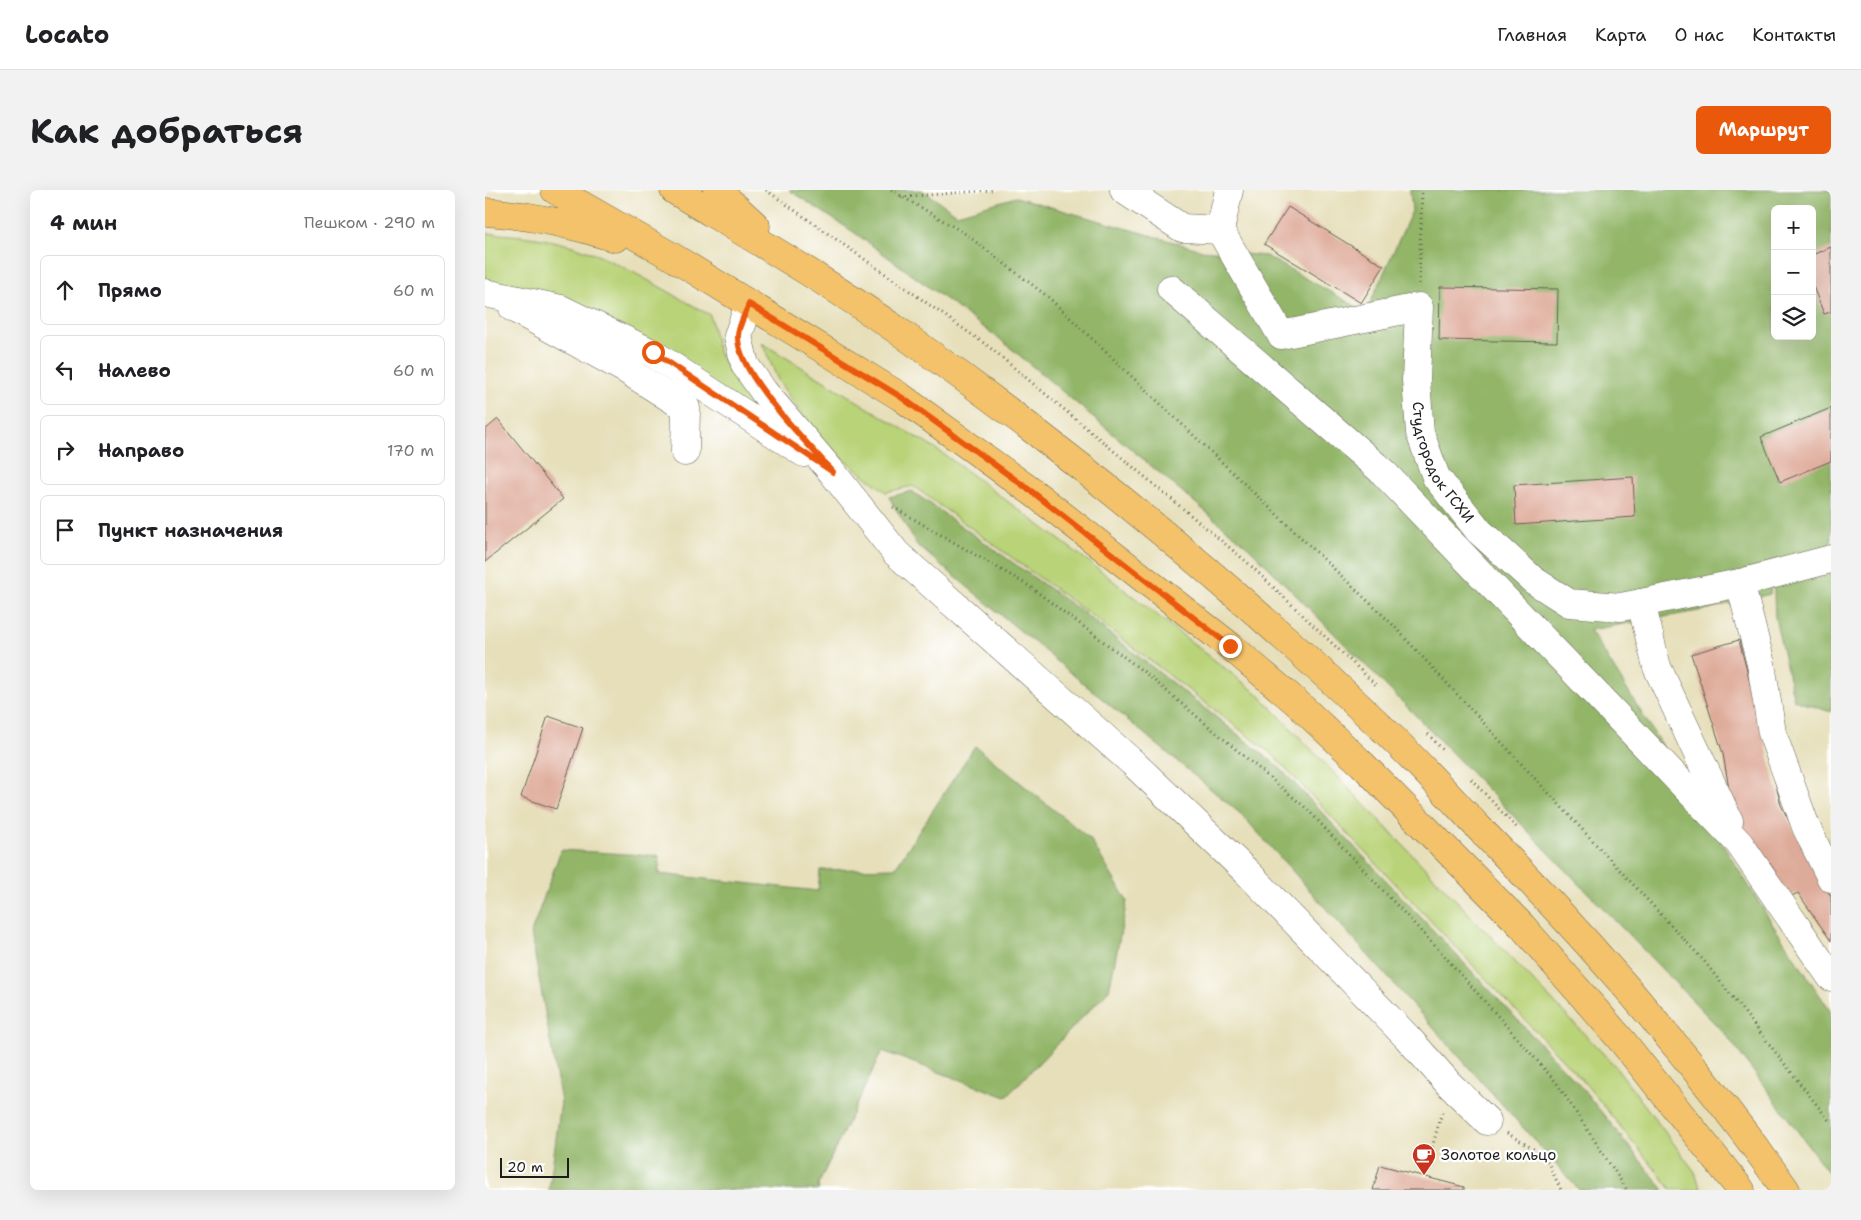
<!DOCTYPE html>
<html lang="ru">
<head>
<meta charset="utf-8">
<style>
  :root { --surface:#fff; --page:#f2f2f2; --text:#202124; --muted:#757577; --line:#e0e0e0; --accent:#ea580c }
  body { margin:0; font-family:"Shantell Sans",sans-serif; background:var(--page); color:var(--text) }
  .controls { position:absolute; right:15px; top:15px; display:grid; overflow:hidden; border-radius:8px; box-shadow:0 5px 20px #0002 }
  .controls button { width:45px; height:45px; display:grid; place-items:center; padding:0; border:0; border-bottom:1px solid var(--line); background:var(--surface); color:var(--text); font:25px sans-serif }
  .scale { position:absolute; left:15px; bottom:12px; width:69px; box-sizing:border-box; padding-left:5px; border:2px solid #1c1c1c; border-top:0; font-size:14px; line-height:18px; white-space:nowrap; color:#1c1c1c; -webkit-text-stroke:4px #fff; paint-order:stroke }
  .stop { position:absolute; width:15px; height:15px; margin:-11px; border:4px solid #ea580c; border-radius:50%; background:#fff }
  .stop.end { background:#ea580c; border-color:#fff; box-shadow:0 1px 5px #0008 }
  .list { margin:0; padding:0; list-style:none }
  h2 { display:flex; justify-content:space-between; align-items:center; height:65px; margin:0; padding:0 20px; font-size:21px }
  h2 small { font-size:16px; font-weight:400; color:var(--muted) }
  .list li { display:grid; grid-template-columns:32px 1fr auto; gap:15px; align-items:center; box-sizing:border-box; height:70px; margin:0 10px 10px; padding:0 10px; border:1px solid var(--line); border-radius:8px }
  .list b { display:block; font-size:19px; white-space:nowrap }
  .list em { font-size:16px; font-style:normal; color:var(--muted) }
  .icon { flex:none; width:28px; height:28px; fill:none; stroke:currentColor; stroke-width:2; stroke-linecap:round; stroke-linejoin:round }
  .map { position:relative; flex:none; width:1346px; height:1000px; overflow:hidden; border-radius:8px }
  header { display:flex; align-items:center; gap:30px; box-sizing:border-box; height:70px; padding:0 25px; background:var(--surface); border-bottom:1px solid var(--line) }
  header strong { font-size:24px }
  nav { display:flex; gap:28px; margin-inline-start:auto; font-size:18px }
  .intro { display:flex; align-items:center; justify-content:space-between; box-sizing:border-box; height:120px; padding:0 30px }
  h1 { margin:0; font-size:35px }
  .button { padding:12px 22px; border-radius:8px; background:var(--accent); color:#fff; font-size:18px; font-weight:700 }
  main { display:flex; gap:30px; padding:0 30px }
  aside { flex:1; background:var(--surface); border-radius:8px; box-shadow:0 5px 20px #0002 }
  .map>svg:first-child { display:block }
  .green { fill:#b9d378; stroke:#6a784a }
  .forest { fill:#92b568; stroke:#576842; fill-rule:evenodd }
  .building { fill:#deaa99 }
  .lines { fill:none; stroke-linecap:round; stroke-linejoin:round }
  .minor-casing { stroke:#636053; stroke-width:29 }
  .major-casing { stroke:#636053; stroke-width:29 }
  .path { stroke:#636053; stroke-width:3; stroke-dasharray:1 4; stroke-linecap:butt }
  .minor { stroke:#fff; stroke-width:28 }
  .major { stroke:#f3c26a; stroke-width:28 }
  .route { stroke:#ea580c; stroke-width:6 }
  .labels { text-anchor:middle; stroke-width:4.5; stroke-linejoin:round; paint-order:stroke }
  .street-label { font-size:15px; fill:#1c1c1c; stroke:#fff }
  .poi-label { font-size:15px; fill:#1c1c1c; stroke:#fff; text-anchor:start }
</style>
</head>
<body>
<header>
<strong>Locato</strong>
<nav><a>Главная</a><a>Карта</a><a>О нас</a><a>Контакты</a></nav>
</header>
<div class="intro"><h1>Как добраться</h1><a class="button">Маршрут</a></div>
<main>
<aside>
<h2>4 мин<small>Пешком · 290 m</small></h2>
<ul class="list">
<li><svg class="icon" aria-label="ahead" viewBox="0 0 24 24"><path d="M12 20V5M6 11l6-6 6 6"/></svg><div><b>Прямо</b></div><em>60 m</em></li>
<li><svg class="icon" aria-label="left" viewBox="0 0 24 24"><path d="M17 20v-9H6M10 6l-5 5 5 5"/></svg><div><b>Налево</b></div><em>60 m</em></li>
<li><svg class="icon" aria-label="right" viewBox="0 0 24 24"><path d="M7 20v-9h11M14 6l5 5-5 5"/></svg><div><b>Направо</b></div><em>170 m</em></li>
<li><svg class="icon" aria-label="arrive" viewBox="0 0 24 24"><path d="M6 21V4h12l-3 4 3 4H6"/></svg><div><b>Пункт назначения</b></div></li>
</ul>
</aside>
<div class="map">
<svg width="1346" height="1000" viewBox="0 0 1346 1000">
  <rect width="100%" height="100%" fill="#fff"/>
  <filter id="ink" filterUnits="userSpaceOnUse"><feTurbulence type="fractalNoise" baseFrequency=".02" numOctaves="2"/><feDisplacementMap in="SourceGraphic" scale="10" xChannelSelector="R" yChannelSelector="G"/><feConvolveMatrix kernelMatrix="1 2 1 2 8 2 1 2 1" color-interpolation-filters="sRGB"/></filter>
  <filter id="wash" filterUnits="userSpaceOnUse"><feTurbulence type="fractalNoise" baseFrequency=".0096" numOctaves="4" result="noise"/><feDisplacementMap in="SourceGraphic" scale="20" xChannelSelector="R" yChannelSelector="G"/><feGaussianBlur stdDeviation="1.12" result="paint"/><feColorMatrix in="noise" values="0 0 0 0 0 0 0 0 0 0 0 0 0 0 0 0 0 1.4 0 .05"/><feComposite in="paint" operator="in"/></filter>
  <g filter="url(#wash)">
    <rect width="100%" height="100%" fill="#e6dfba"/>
    <path class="green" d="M0,43C28,45 56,47 84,55C128,67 184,103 225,125L234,165L277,226L0,90Z
      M277,153L457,263L599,368L774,505L1131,877L1210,982L1216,1000H1187L1099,892L788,565L606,425L428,296L401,302L337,253L294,192Z"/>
    <path class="forest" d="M304,0H437L472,24L531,7L717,60L781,66L881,122L927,21L925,0H1346V522L1309,510L1290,428L1288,378L1285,404L1219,420L1105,440L1288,735L1346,822V986L1242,846L937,532L763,357L516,150L370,43ZM1290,19H1327V146H1290Z
      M427,301L596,421L793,576L1097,898L1179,1000H1094L757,625L432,355L404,307Z
      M490,556L605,649L642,711L624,800L521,907L397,861L333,995L334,1000H64L76,912L46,743L76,660L174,666V684L333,701L335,680L410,678Z"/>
    <g id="blocks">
      <path class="building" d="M803,17L899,76L876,113L779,54Z
        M1346,57V122L1339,124L1327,94V65Z
        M955,97L1073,99L1072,152L954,150Z
        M1346,218V271L1295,292L1276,247Z
        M13,229L78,309L0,372V240Z
        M1148,287L1150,327L1031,335L1029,295Z
        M1254,450L1296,615L1332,686L1346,706V751L1313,703L1298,710L1249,628L1238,564L1206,464Z
        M63,526L98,538L71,619L36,607Z
        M895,975L979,997V1000H888Z"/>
    </g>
  </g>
  <g filter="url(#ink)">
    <use href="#blocks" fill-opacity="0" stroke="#636053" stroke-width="1"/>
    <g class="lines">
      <g class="minor-casing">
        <g id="minor">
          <path d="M639,0L697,38L735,40"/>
          <path id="s1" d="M744,0L735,40L796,145L934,117L931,190L935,243L951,287L994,341L1048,390L1084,413L1136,417L1156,413L1255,393L1346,369"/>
          <path d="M686,99L898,282L1254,653L1346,787"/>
          <path d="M0,103L76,119L167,163L319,263"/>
          <path d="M264,114L253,146L260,175L279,202L347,282L411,363L648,573L763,683L922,847L964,894L1002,931"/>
          <path d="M28,118L140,179L201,218L200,262"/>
          <path d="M1255,393L1276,474L1287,543L1321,637L1346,688"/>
          <path d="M1156,413L1172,477L1244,631"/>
        </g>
      </g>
      <g class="major-casing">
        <path id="major" d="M70,0L186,66L416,207L550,304L745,456L811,512L877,574L1037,736L1138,852L1256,1000
          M189,0C266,47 345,93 419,145C588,264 749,397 898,539C931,570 962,604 993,637C1104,750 1210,871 1301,1000
          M232,0L271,36
          M0,22C45,25 87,34 130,48"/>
      </g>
      <path class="path" d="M281,0L503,156L763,373L893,497
        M406,0L479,43L562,106L907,434L1219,771L1346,933
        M416,7L507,0
        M934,94L937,0
        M408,317L544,396L659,482L822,619L963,770L1071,892L1142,1000
        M943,544L959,561
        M986,589L1033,639
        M1022,943L1060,966L1076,1000
        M939,986L957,922"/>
      <use href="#minor" class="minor"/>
      <use href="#major" class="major"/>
    </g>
  </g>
  <g class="lines" filter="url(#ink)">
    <path class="route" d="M168,162L348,282C323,253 251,183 253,146C253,136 261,123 264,114L416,207L550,304L745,456"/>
  </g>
  <defs>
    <g id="cafe-pin" transform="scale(1.25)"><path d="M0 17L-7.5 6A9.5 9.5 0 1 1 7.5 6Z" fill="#c8321e" stroke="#fff"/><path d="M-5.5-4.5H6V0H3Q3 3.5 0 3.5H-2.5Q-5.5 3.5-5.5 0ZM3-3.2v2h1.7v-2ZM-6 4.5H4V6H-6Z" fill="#fff"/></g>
  </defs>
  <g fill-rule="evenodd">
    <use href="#cafe-pin" x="939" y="965"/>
  </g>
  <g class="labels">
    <g class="street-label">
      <text dy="5" stroke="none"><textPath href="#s1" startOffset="465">Студгородок ГСХИ</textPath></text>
    </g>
    <g class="poi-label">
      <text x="956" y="970">Золотое кольцо</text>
    </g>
  </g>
</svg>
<div class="controls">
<button>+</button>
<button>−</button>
<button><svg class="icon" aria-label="layers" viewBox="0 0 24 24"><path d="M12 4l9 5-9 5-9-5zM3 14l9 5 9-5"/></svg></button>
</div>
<div class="scale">20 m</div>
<div class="stop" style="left:168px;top:162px"></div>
<div class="stop end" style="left:745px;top:456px"></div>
</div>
</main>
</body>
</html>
